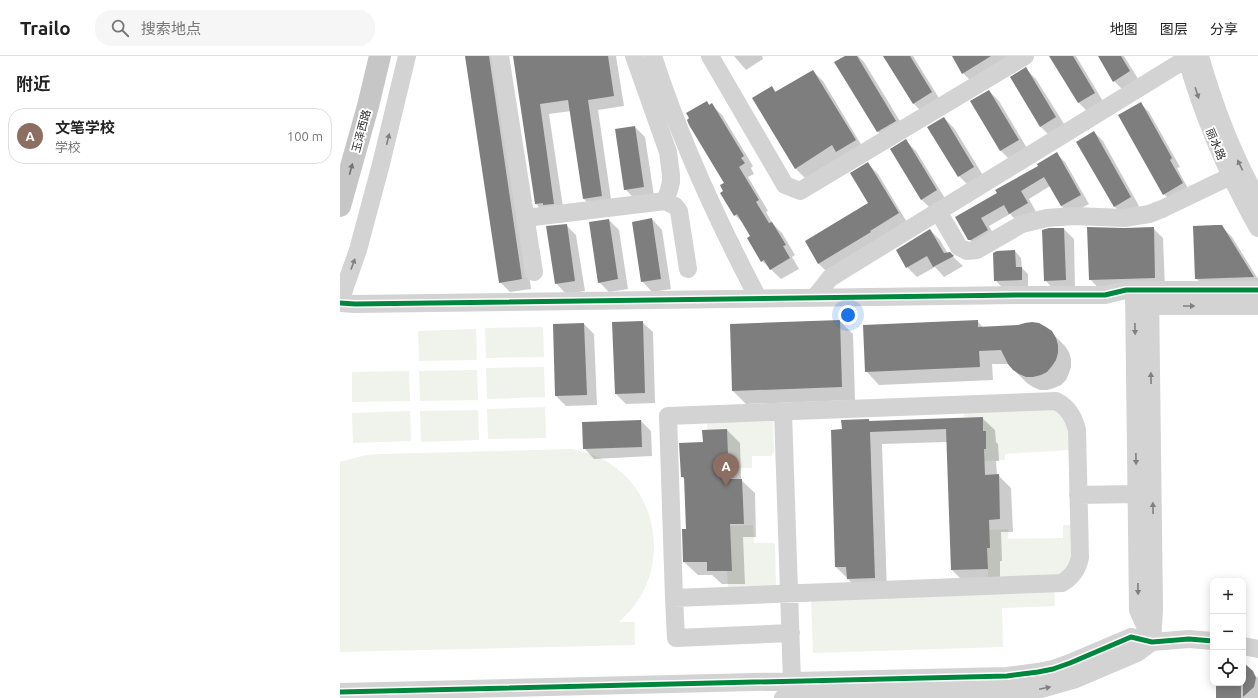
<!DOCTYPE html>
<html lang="zh">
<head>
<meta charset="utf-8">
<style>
  :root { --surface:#fff; --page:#f6f6f6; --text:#222; --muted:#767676; --line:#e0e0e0; --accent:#777 }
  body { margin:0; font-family:Ubuntu,"Noto Sans SC",sans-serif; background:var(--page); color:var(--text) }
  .controls { position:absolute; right:12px; bottom:12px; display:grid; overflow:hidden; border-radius:8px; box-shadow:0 2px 10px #0003 }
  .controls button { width:36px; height:36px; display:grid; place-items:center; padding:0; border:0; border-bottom:1px solid var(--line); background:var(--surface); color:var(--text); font:20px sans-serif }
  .you { position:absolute; left:508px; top:259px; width:14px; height:14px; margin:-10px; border:3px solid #fff; border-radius:50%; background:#1a73e8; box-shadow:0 0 0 6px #1a73e833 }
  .badge { display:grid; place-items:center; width:26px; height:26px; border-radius:50%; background:var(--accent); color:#fff; font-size:13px; font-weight:700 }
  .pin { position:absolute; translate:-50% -33px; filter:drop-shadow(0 1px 2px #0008) }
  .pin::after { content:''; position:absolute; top:21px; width:14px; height:12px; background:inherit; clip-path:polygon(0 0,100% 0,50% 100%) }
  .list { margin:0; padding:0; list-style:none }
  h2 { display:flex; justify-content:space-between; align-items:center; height:52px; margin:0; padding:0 16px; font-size:17px }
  h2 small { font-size:13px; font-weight:400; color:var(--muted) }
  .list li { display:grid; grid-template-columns:26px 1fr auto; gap:12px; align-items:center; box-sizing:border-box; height:56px; margin:0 8px 8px; padding:0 8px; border:1px solid var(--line); border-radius:16px }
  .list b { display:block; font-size:15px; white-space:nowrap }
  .list p { margin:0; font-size:13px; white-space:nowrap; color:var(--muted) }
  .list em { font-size:13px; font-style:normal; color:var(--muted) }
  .icon { flex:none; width:22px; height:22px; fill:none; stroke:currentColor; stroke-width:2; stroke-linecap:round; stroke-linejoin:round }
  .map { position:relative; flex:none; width:918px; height:642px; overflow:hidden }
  header { display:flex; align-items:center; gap:24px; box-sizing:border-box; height:56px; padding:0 20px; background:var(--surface); border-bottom:1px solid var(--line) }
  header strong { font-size:19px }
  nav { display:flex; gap:22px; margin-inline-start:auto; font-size:14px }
  .search { width:280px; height:36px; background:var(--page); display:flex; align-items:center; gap:10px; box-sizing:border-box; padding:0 14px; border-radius:16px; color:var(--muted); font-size:15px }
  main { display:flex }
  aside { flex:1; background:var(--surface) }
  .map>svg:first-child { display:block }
  .grass { fill:#f0f3ec }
  .shadow { fill:#0003 }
  .building { fill:#7e7e7e }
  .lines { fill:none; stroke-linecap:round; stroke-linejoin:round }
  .minor { stroke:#d3d3d3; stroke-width:18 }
  .major { stroke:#c6c6c6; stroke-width:22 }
  .cycleway-casing { stroke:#fff; stroke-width:8 }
  .cycleway { stroke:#00873e; stroke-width:5 }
  .oneway { fill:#808080 }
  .oneway2 { fill:#727272 }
  .labels { text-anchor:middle; stroke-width:4; stroke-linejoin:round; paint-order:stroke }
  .street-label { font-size:11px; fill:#2e2e2e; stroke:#fff }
</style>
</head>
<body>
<header>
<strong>Trailo</strong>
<div class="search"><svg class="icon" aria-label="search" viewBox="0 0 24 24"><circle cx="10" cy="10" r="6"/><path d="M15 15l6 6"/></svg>搜索地点</div>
<nav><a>地图</a><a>图层</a><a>分享</a></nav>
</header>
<main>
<aside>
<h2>附近<small></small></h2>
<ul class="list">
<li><span class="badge" style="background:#8d6e63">A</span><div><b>文笔学校</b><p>学校</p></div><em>100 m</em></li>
</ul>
</aside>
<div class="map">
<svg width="918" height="642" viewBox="0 0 918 642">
  <rect width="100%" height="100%" fill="#fff"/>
  <path class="grass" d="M203,271L204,301L146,302L145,272Z
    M136,273L137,304L79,305L78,275Z
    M204,311L205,341L147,343L146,312Z
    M137,314L138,344L80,345L79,315Z
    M69,315L70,345L12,346V316Z
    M205,351L206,382L148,383L147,353Z
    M711,353L717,354L729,364L730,394L665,398V404L644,405V393H646V375H643V361H624V355Z
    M138,354L139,384L81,386L80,355Z
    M70,355L71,385L13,387L12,357Z
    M367,362L433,364L434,396L431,400H412V412H389L387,373L367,374Z
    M232,393C245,396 258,400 269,407C312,434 326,491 303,536C297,548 288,557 279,566H295V589L0,596V406L26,399L42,398Z
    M413,469L414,487H435L436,529L388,531L387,515L392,514L390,470Z
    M723,469H732V506L720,519L648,521L647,492H650L649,474L668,473V483L723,482Z
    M714,534L715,550L662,552L663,591L473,597L471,542Z"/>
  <path class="shadow" d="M126,0H157L191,233L170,236L160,226Z
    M174,0H276L284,50L258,54L272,150L254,153L244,143L231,55L209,58L224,158H206L196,148Z
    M394,0H422L423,3L406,14Z
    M506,0H518L524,6L566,75L548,86L538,76L496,7Z
    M545,0H573L602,47L584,58L574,48Z
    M613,0H690L633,27L623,17Z
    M710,0H736L764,47L749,57L739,47Z
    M759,0H784L800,26L784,35L774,25Z
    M686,13L696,23L726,71L710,80L700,70Z
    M473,15L483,25L525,95L465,122L455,112L432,31L437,37Z
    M649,35L659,45L688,94L671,105L661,95L631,46Z
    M367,46L370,50L372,49L382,59L413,110L411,112L414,118L408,121L428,155L426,156L433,168L442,177L455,199L452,201L459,213L441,223L422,205L411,180L405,169L395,159L382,137L385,136V127Z
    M800,47L809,56L840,111L837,112L850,136L832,146L824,138Z
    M604,62L614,72L644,121L629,130L619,120Z
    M295,71L305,81L314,140L295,143L285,133Z
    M754,76L763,85L799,150L783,159L774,150Z
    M566,85L576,95L606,144L591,153L581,143Z
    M717,98L725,106L749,148L730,158L721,150L710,130L689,143L696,156L678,166L670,158L649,170L656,183L637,192L629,183L617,161L658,137Z
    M528,108L538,118L568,168L489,218L479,208L466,185L529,147Z
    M312,163L322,174L331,233L312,236L302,225Z
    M269,164L279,174L288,233L269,236L259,226Z
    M226,169L236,179L245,235L226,238L216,227Z
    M881,170L892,181L918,223V231L866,233L856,222Z
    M813,172L823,182L825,232L760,234L750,223L784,173Z
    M724,173L734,183L735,234L715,235L705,224Z
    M590,174L600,184L608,198H610L623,210L604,221L595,211L577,221L567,211L557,194Z
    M675,195L681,202L682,212L688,218V230L662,231L655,224Z
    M500,265L513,278L515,344L406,348L393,335Z
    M637,265L644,272L711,276L725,290L729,296L731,303V311L729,317L726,324L721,329L714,332L707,334H700L693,331L687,327L668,308H652L653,324L539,329L526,315Z
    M302,266L313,276L315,347L286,348L276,338Z
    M244,268L254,278L257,349L226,350L216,340Z
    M642,362L655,374L656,386L658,388L659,405H656L657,419H658L671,432L673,476H661L662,505H660V525L625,527L612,514L607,386L542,388L547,535L521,536L496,511L503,374L529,364L531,366Z
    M301,365L311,375L312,400L254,403L244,392Z
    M387,374L400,387L401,424L415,437L416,481H403L405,528H382L372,519H358L344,506L347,474L345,424L342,421L340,388L364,387Z
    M903,613H909L918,622V642H877V627H903Z"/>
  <path class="building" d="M125,0H149L182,223L159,227Z
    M173,0H268L274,40L248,44L262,140L243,143L228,44L200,48L214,148L203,149V147L195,148Z
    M505,0H517L556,65L537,76L494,6Z
    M543,0H570L592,36L573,48Z
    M612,0H651L622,18Z
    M709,0H733L755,37L738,47Z
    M758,0H781L790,15L773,26Z
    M686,11L716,61L700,71L670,21Z
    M473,14L516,84L496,96L492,89L455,113L412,42L432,30L435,36Z
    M649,34L679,84L660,95L630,45Z
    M367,45L369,49L372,47L404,100L401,102L405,107L399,111L419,144L416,146L429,167L432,166L446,189L443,190L450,202L430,214L424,204L421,206L407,182L410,180L397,158L394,160L380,137L383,135L380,129L384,127L349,69L347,64L349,62L346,57Z
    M801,46L832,102L830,104L843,127L823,139L778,59Z
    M604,61L634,111L618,121L587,71Z
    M295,70L304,131L284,134L275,73Z
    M754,75L791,141L774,151L736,86Z
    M566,83L597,134L581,144L550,93Z
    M717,96L741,139L721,150L704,121L681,135L688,147L669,158L664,149L641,162L648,174L631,184H628L615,161L657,137L655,134L698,110L697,108Z
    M528,106L559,157L530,175L531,176L478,208L465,185L528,147L510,117Z
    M312,162L321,223L301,226L292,166Z
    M269,163L278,223L258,227L249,166Z
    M227,168L235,225L215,228L206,170Z
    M876,169H882L914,221L855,223L853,170Z
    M747,171L784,172L814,171L815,222L749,224Z
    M709,172H724L726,224L704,225L702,174Z
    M590,173L604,197L610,196L614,200L593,211L587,200L566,212L556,194Z
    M675,194L676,211H682V224L654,225L653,197L657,195Z
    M500,264L502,331L392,335L390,268Z
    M638,264V271L678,269L685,267L692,266L699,267L706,271L712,275L716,282L718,289V297L716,304L712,310L707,316L701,319L693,321H686L679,318L673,314L668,308L661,294L639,295L640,311L525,316L523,269Z
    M303,265L305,337L275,338L272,266Z
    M244,267L247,339L215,340L213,268Z
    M643,361V375H646V393H644L645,419L659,418L660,463L649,464L650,492H647L648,513L611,514L606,373L530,376L535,522L507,523L506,511H495L491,374L502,373L501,364L529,363V365Z
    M301,364L302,391L243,393L242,366Z
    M387,373L389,423H402L404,468H390L392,515H367V506H343L342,473H346L344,421H341L339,387L363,386L362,374Z
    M903,606L913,615L916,622L914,631L903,641Z
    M876,627H901V642H876Z"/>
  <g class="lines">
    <path class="minor" d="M160,0L194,216
      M313,0C340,84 377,164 418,242
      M370,0L445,129L460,135L685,0
      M846,0C863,61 887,117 918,172
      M860,0C874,50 893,99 918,144
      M325,145L335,150L339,155L348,213
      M598,155L619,191L627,195L637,194L682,168L707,162L734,160L784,162L809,158L822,153L891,120
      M185,162L325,145L329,134L331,126V119L328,96L294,0
      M794,234L798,554L811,583
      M475,241L490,222L846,3
      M0,245L18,194L41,108L67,0
      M0,247L15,248L677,239H765L786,234H918
      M799,250H918
      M716,345C728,351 734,361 737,374L740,501C738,513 732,521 722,527L334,542L328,360Z
      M443,356L452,625
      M738,439L797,438
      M334,542L336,582L451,577
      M903,590L918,593
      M0,636L667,620L698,616L713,613L730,607L791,581L812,586L849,583L873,585
      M443,642L668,637L701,633L736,623L797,597L812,586L814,553L810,234"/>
    <path class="major" d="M0,150L28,50L40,0"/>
    <g class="cycleway-casing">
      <path id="cycleway" d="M0,247L15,248L677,239H765L786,234H918
        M0,636L667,620L698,616L713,613L730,607L791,581L812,586L849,583L873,585"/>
    </g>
    <use href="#cycleway" class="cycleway"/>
  </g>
  <defs><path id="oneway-solid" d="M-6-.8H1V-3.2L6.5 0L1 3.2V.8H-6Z"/></defs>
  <g class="oneway">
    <use href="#oneway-solid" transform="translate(857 37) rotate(72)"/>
    <use href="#oneway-solid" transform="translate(48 83) rotate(-76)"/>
    <use href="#oneway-solid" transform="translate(900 109) rotate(-116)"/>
    <use href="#oneway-solid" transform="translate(13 208) rotate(-70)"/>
    <use href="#oneway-solid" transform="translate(849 250)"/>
    <use href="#oneway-solid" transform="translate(795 273) rotate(89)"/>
    <use href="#oneway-solid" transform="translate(811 322) rotate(-91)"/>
    <use href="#oneway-solid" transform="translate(796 403) rotate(89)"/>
    <use href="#oneway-solid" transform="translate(813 452) rotate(-91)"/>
    <use href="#oneway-solid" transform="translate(798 533) rotate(89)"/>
    <use href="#oneway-solid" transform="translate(705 632) rotate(-12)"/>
  </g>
  <use class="oneway2" href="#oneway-solid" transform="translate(11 113) rotate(-75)"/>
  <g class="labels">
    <g class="street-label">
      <text transform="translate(21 75) rotate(-75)" y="4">玉泽西路</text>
      <text transform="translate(876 88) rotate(67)" y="4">丽水路</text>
    </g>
  </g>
</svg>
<div class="controls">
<button>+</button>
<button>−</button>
<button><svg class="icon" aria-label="locate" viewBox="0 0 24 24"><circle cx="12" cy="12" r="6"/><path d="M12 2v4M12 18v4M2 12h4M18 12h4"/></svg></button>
</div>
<div class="you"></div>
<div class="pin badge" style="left:386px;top:430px;background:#8d6e63">A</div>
</div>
</main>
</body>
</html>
